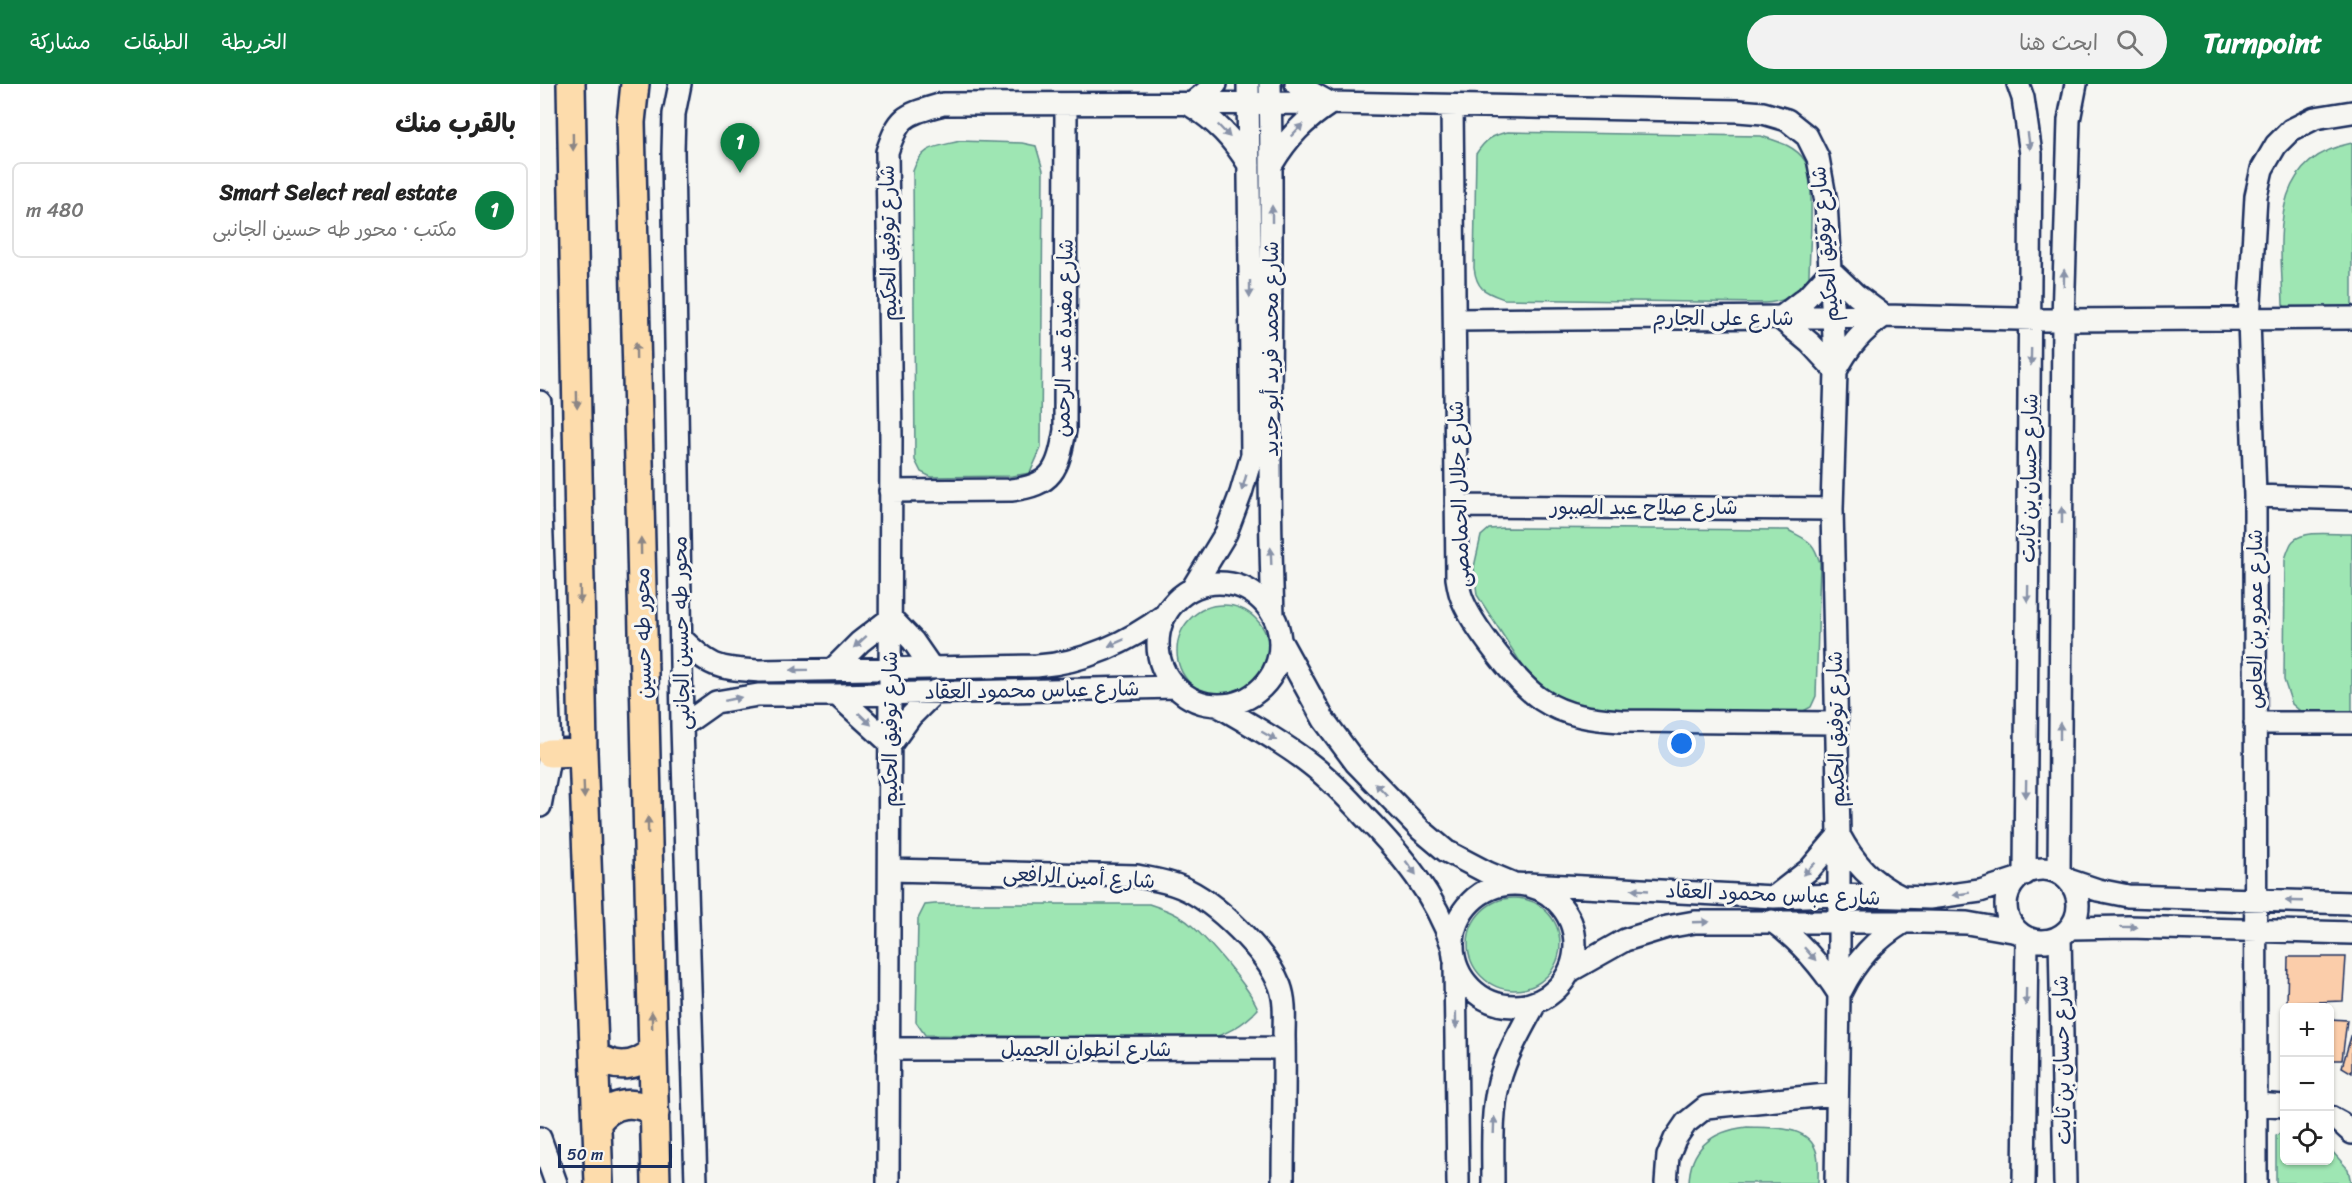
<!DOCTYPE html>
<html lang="ar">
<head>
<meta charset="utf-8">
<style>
  :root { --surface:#fff; --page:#f2f2f2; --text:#222; --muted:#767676; --line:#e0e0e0; --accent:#0b8043 }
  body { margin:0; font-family:Sriracha,"Playpen Sans Arabic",sans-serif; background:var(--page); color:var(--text); direction:rtl }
  .controls { position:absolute; right:18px; bottom:18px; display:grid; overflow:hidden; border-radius:9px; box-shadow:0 2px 4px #0004 }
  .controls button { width:54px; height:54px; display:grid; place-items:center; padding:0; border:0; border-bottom:2px solid var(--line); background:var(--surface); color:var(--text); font:30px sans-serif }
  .scale { position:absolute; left:18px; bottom:15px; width:114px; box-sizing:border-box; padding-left:6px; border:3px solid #1b2f5e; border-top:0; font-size:16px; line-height:21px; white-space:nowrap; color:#1b2f5e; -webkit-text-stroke:4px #f6f6f2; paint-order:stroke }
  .you { position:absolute; left:1142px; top:660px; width:21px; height:21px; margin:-15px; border:4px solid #fff; border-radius:50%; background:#1a73e8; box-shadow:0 0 0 9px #1a73e833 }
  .badge { display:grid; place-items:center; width:39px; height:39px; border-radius:50%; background:var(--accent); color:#fff; font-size:20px; font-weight:700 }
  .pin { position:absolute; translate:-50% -50px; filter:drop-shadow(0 2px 3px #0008) }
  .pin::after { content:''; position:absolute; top:32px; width:21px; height:18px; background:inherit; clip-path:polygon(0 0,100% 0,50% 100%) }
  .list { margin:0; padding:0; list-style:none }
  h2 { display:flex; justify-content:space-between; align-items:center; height:78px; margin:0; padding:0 24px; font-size:26px }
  h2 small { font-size:20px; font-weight:400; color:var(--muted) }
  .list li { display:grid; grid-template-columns:39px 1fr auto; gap:18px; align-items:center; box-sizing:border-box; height:96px; margin:0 12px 12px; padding:0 12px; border:2px solid var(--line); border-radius:9px }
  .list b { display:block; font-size:22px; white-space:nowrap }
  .list p { margin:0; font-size:20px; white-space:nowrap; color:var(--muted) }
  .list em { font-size:20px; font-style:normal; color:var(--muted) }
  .icon { flex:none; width:33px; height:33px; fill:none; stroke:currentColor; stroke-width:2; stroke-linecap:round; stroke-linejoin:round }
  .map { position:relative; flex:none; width:1812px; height:1099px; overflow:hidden; direction:ltr }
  header { display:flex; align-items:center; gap:36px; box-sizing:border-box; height:84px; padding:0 30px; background:var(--accent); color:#fff }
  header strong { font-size:28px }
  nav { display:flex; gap:33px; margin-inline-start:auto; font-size:21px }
  .search { width:420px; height:54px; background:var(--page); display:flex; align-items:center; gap:15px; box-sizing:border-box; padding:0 21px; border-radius:33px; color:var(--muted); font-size:22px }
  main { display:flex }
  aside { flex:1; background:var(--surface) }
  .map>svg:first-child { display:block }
  .green { fill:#9ee6b3; stroke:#5c8a88; stroke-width:1.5 }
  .building { fill:#fbcdaa; stroke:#1b2f5e; stroke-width:1.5 }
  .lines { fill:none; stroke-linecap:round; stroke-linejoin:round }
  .minor-casing { stroke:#1b2f5e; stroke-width:26 }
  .major-casing { stroke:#1b2f5e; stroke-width:32 }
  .minor { stroke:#f6f6f2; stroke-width:21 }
  .major { stroke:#fddcac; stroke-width:27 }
  .oneway { fill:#8892a8 }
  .oneway2 { fill:#8c8685 }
  .labels { text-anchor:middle; stroke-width:6; stroke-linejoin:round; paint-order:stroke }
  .street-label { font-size:21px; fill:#1b2f5e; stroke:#f6f6f2 }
</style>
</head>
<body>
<header>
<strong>Turnpoint</strong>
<div class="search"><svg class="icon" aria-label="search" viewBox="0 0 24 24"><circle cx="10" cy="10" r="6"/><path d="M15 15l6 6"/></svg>ابحث هنا</div>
<nav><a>الخريطة</a><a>الطبقات</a><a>مشاركة</a></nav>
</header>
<main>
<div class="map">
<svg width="1812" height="1099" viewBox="0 0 1812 1099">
  <rect width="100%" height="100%" fill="#f6f6f2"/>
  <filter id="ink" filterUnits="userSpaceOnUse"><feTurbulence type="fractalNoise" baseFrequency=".0167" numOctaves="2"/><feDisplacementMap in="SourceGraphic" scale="12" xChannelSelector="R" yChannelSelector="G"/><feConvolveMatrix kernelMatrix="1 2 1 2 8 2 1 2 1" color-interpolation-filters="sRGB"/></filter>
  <g filter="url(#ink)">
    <path class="green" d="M968,48L1221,52C1237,57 1256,62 1265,77C1276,95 1269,170 1269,193C1258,212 1245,218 1224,219L964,215C945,208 937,206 934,184L936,70C945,56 952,51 968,48Z
      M420,57L482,59L496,62L503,86L501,364L490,389L472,392L391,393L381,388L375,376L373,87C382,61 397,63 420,57Z
      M1812,59V232L1748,230L1743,220C1741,154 1727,76 1812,59Z
      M964,444L1248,446C1268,457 1273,456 1280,479L1276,612L1271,623L1256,631L1059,628L1034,619L1004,605L986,587L937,511L934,483L941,452L949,445Z
      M1812,450V632H1766L1752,620L1744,596L1745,475C1747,470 1749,461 1753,457C1766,445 1796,451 1812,450Z
      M637 567a46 46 0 1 1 92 0a46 46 0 1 1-92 0Z
      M928 860a46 46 0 1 1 92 0a46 46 0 1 1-92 0Z
      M395,820H609C624,825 639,830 651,841C668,856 710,904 718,925C705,940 683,953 664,955L385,951L376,938L378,835L385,821Z
      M1207,1043C1231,1044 1270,1040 1277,1070C1279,1079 1278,1090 1278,1099H1149C1150,1063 1172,1047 1207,1043Z
      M1744,1046V1076H1790V1065L1808,1085L1811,1099H1736V1052Z"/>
    <path class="building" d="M1748,873H1806L1803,917L1747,919Z
      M1790,935L1807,936L1802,976H1790Z
      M1812,949V989L1802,983Z"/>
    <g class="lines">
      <g class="minor-casing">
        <path id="minor" d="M140,0L134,30L133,67L142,642L156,1099
          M676,0L650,21C676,37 693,55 709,81
          M730,0C734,177 726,354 733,530
          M756,0L788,18
          M1478,0L1483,14L1491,70L1485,790
          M912,22L917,494C918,500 919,506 921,512C930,539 978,601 1002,616C1026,632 1053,635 1081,637L1296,639
          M732,80C748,53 765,36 791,19
          M1291,187L1316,211L1344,232C1322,247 1308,263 1296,287L1270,259L1240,234L1267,213Z
          M916,236L1344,232L1523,236L1812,234
          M0,318L1,427L10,669L0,722
          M350,407L471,406C513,401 518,386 525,346L526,21
          M1715,412L1812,415
          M916,422L1292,425
          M618 560a61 61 0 1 1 122 0a61 61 0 1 1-122 0Z
          M652,505L686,449L701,409L712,371L708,0
          M141,554C172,585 178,584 220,587L497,582C543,579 589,558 626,530
          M741,558L784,636L816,679L881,746L906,767L948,789L972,799
          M293,585L320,558L351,534L373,557L391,583
          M297,611L351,660L371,632L396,607
          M679,622C709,640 741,657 769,679C790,695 807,713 825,733C862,771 895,811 912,861
          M1715,639H1812
          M142,642L176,618L218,611H297L634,603
          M1466 821a36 36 0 1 1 72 0a36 36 0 1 1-72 0Z
          M350,786L597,792C612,795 627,797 641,803C675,817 727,868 740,902C746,918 744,936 744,952C745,1001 743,1050 743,1099
          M1519,789L1523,236L1529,36L1536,0
          M1528,796L1558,806L1588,812L1812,819
          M913 861a61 61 0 1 1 122 0a61 61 0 1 1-122 0Z
          M987,800L1234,813L1298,811L1389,814L1440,807L1477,795
          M1234,813L1270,785L1299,751C1314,779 1331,798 1360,812
          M1232,837C1260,857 1280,880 1299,910
          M1531,844L1588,843L1812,849
          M1520,853L1525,1099
          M915,881L918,1099
          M1030,887L1085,856L1127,843L1155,838H1383L1427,839L1478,848
          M1301,907C1316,876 1335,856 1364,838
          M348,965L744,964
          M1717,1020L1744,1022
          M1790,1033L1801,1039L1812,1049
          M0,1054L16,1099
          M348,1099L351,353L347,68C360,30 365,31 403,20L791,19L1198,27L1223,29L1247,36L1267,52L1278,74L1286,118L1296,287L1292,425L1299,751V910L1296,1099
          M953,1099C953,1065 951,1030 959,998C967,969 982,944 996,918
          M1126,1099L1128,1072L1135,1055L1146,1039L1166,1023L1296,1010
          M1484,1099L1487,854
          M1716,1099L1715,412L1709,236L1716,112L1722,85L1736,61L1751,46L1775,34L1812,28"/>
      </g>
      <g class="major-casing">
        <path id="major" d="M31,0L43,668L59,1099
          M95,0L91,38L116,1099
          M10,669L43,668
          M56,972C75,985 96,984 113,967
          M58,1037C73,1018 95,1015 115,1029"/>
      </g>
      <use href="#minor" class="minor"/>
      <use href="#major" class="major"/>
    </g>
    <defs><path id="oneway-solid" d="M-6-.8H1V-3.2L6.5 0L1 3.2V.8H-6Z" transform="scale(1.5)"/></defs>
    <g class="oneway">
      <use href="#oneway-solid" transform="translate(757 46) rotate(-46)"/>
      <use href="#oneway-solid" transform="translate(684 47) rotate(46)"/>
      <use href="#oneway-solid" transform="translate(1489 57) rotate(82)"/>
      <use href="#oneway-solid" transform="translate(732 130) rotate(-90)"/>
      <use href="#oneway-solid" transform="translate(1524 194) rotate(-89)"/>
      <use href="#oneway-solid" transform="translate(710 205) rotate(90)"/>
      <use href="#oneway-solid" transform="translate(1491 273) rotate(91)"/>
      <use href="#oneway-solid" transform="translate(704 399) rotate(106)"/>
      <use href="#oneway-solid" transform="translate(1522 431) rotate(-90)"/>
      <use href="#oneway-solid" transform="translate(731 472) rotate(-92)"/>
      <use href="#oneway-solid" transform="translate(1488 510) rotate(91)"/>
      <use href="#oneway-solid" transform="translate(320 558) rotate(138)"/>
      <use href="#oneway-solid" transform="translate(576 559) rotate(156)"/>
      <use href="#oneway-solid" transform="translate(259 586) rotate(179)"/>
      <use href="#oneway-solid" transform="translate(193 615) rotate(-12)"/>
      <use href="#oneway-solid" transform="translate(325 635) rotate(43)"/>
      <use href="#oneway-solid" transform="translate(1520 647) rotate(-90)"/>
      <use href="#oneway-solid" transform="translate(729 652) rotate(30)"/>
      <use href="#oneway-solid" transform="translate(841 705) rotate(-134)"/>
      <use href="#oneway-solid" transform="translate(1486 705) rotate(91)"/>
      <use href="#oneway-solid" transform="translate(871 784) rotate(53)"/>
      <use href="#oneway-solid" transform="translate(1269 785) rotate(136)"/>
      <use href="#oneway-solid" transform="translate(1100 806) rotate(-177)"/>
      <use href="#oneway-solid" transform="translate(1421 810) rotate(171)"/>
      <use href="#oneway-solid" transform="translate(1754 817) rotate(-178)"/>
      <use href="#oneway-solid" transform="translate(1161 838) rotate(-2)"/>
      <use href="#oneway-solid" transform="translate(1589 843) rotate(1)"/>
      <use href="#oneway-solid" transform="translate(1270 870) rotate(48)"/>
      <use href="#oneway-solid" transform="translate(1486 913) rotate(91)"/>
      <use href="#oneway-solid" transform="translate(916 936) rotate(89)"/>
      <use href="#oneway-solid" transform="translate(954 1041) rotate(-88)"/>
    </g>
    <g class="oneway2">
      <use href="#oneway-solid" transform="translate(33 58) rotate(89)"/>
      <use href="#oneway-solid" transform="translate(96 267) rotate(-91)"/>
      <use href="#oneway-solid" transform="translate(37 316) rotate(89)"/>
      <use href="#oneway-solid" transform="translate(101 462) rotate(-91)"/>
      <use href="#oneway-solid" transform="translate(40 511) rotate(89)"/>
      <use href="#oneway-solid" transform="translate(44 706) rotate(88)"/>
      <use href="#oneway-solid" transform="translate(108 741) rotate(-91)"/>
      <use href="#oneway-solid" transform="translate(112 936) rotate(-91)"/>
    </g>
  </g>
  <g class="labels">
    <g class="street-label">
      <text transform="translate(348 159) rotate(-91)" y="7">شارع توفيق الحكيم</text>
      <text transform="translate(1285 160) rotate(-95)" y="7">شارع توفيق الحكيم</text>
      <text x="1183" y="241">شارع على الجارم</text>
      <text transform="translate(524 254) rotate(-89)" y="7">شارع مفيدة عبد الرحمن</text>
      <text transform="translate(731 265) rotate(-90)" y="7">شارع محمد فريد أبو حديد</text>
      <text transform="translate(1489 394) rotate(-89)" y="7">شارع حسان بن ثابت</text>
      <text transform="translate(919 410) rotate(-92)" y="7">شارع جلال الحمامصى</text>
      <text x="1104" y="430">شارع صلاح عبد الصبور</text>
      <text transform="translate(1715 535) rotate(-90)" y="7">شارع عمرو بن العاص</text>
      <text transform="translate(103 549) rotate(-91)" y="7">محور طه حسين</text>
      <text transform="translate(141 549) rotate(-91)" y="7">محور طه حسين الجانبى</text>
      <text transform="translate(492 606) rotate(-1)" y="7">شارع عباس محمود العقاد</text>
      <text transform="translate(350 645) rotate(-90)" y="7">شارع توفيق الحكيم</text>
      <text transform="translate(1296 645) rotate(-91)" y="7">شارع توفيق الحكيم</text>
      <text transform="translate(539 793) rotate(3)" y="7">شارع أمين الرافعى</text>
      <text transform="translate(1233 810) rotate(2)" y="7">شارع عباس محمود العقاد</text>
      <text x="546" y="972">شارع انطوان الجميل</text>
      <text transform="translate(1522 976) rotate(-91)" y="7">شارع حسان بن ثابت</text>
    </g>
  </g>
</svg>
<div class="controls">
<button>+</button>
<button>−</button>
<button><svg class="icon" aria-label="locate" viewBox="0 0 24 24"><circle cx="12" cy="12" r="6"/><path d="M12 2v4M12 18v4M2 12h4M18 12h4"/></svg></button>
</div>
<div class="scale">50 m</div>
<div class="you"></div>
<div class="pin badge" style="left:200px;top:89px">1</div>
</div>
<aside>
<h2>بالقرب منك<small></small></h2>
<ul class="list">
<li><span class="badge">1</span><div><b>Smart Select real estate</b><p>مكتب · محور طه حسين الجانبى</p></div><em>480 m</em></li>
</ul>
</aside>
</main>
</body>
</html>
